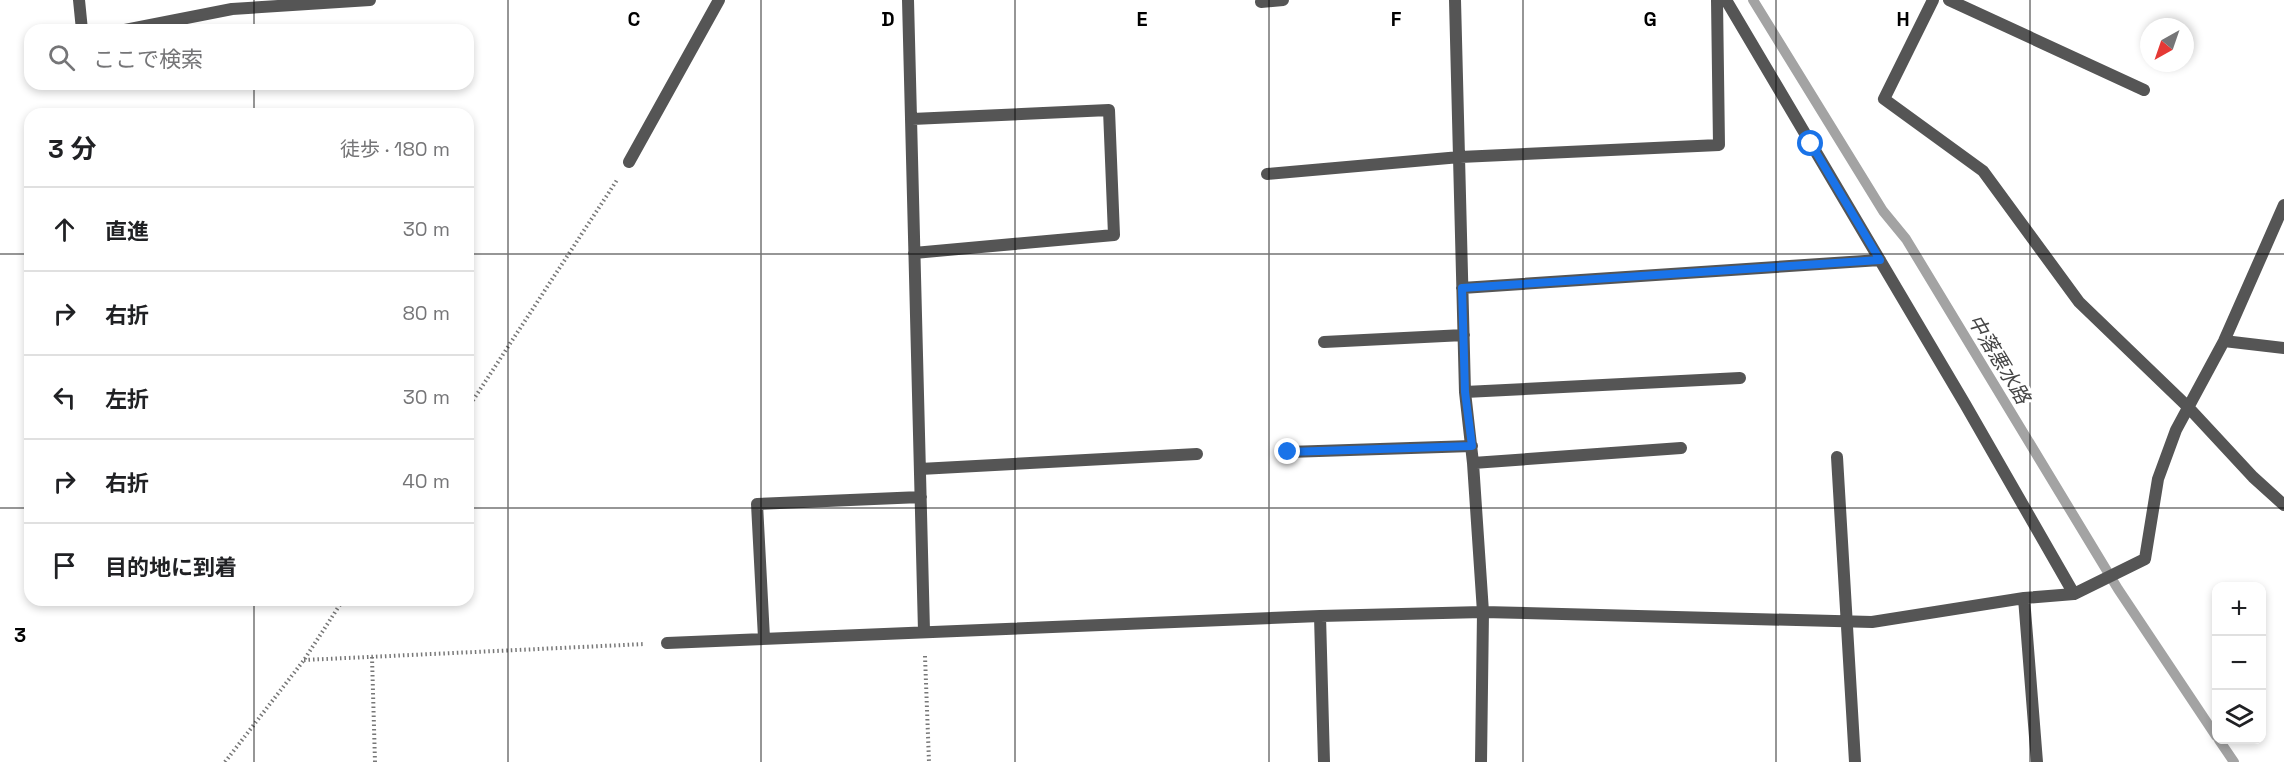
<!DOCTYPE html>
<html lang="ja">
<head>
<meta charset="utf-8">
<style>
  :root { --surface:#fff; --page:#f6f6f6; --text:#202124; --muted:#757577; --line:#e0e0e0 }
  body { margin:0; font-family:"Space Grotesk","Noto Sans JP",sans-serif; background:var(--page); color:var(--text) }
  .controls { position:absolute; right:18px; bottom:18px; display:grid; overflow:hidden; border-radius:12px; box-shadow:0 3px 9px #0003 }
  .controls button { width:54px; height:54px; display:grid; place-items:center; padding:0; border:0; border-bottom:2px solid var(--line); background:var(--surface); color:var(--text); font:30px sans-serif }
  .compass { position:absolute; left:2140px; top:18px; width:54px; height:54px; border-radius:50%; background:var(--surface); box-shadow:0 3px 9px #0003; rotate:220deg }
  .stop { position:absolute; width:18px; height:18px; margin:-14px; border:4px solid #1a73e8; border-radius:50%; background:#fff }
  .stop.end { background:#1a73e8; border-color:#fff; box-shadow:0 2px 6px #0008 }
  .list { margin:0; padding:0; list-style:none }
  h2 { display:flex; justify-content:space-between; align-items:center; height:78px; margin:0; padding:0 24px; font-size:26px }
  h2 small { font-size:20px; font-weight:400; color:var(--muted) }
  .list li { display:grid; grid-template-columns:39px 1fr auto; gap:18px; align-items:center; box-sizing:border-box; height:84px; padding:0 24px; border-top:2px solid var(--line) }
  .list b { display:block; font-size:22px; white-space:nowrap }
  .list em { font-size:20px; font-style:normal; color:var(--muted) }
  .icon { flex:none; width:33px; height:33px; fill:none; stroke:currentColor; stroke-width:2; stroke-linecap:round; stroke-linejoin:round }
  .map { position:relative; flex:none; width:2284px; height:762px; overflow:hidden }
  .search { position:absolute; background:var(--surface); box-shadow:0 3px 9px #0003; left:24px; top:24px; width:450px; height:66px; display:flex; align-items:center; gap:15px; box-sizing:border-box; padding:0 21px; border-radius:18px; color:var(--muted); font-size:22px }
  .panel { position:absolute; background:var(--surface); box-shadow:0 3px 9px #0003; left:24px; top:108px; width:450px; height:498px; border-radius:18px }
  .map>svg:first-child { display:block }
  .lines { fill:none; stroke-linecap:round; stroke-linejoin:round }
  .stream { stroke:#a3a3a3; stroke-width:10 }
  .path { stroke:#777; stroke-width:4; stroke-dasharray:1.5 3; stroke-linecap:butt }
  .street { stroke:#555; stroke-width:12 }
  .route { stroke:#1a73e8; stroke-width:8 }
  .grid { fill:none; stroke:#000; stroke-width:1.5; stroke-opacity:0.55 }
  .labels { text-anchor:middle; stroke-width:6; stroke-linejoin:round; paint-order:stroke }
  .water-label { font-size:20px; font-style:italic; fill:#444; stroke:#fff }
  .grid-label { font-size:20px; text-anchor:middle; font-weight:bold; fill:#000; stroke:#fff; stroke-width:6; stroke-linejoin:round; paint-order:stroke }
</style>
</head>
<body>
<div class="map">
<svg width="2284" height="762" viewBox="0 0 2284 762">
  <rect width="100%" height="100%" fill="#fff"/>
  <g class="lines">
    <path class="stream" d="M1753,0L1883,211L1906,239L2118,589L2216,736
      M2219,740L2234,762"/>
    <path class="path" d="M468,408L617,180
      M925,656L929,762
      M372,657L375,762
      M304,660L645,644
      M225,762L304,660L343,600"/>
    <path class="street" d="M79,0L82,30
      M908,0L924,631
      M1455,0L1465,392L1473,463L1483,612L1481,762
      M1726,0L1965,404L2074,594
      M1933,0L1884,99L1983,171L2079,302L2188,407L2253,477L2284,505
      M1949,0L2144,90
      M1261,2L1283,0
      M125,30L232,9L370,0
      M912,119L1109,110L1114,235L914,253
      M629,162L719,0
      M1267,174L1460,157L1719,145L1717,0
      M1462,288L1880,260
      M2224,341L2284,348
      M1324,342L1464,335
      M1465,392L1740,378
      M1288,452L1472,446
      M1837,457L1855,762
      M1473,463L1681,448
      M920,469L1197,454
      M2024,598L2037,762
      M1320,616L1324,762
      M764,638L757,504L921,497
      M667,643L1320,616L1483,612L1872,622L2024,598L2074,594L2145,559L2158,479L2176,430L2224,341L2284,205"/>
  </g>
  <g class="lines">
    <path class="route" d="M1288,452L1472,446L1465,392L1462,288L1880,260L1811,144"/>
  </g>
  <path class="grid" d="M254,0V30M508,0V762M761,0V762M1015,0V762M1269,0V762M1523,0V762M1776,0V762M2030,0V762M254,84V114M0,254H30M468,254H2284M0,508H30M468,508H2284M254,600V762"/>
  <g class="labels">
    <g class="water-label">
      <text transform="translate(1999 359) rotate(59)" y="7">中落悪水路</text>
    </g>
  </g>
  <g class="grid-label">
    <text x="634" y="26">C</text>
    <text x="888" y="26">D</text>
    <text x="1142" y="26">E</text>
    <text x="1396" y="26">F</text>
    <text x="1650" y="26">G</text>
    <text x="1903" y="26">H</text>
    <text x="20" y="642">3</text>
  </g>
</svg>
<div class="controls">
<button>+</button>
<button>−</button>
<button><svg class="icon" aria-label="layers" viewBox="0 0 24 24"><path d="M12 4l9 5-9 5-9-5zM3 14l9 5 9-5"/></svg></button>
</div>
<svg class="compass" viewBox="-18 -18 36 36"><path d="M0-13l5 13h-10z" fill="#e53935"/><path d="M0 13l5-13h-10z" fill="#757577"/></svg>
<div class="stop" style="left:1811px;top:144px"></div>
<div class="stop end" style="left:1288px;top:452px"></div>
<div class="search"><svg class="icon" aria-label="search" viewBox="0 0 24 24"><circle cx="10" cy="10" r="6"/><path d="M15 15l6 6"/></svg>ここで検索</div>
<section class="panel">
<h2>3 分<small>徒歩 · 180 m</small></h2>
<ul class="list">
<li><svg class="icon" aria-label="ahead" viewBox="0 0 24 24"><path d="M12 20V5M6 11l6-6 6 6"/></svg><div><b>直進</b></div><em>30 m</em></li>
<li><svg class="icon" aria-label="right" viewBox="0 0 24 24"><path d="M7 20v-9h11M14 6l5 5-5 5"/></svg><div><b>右折</b></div><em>80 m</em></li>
<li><svg class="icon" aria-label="left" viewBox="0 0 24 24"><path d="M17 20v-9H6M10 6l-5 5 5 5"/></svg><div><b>左折</b></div><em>30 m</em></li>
<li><svg class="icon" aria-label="right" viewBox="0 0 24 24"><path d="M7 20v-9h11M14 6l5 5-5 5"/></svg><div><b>右折</b></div><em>40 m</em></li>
<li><svg class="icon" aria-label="arrive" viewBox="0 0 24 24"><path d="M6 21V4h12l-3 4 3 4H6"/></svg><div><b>目的地に到着</b></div></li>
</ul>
</section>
</div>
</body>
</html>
